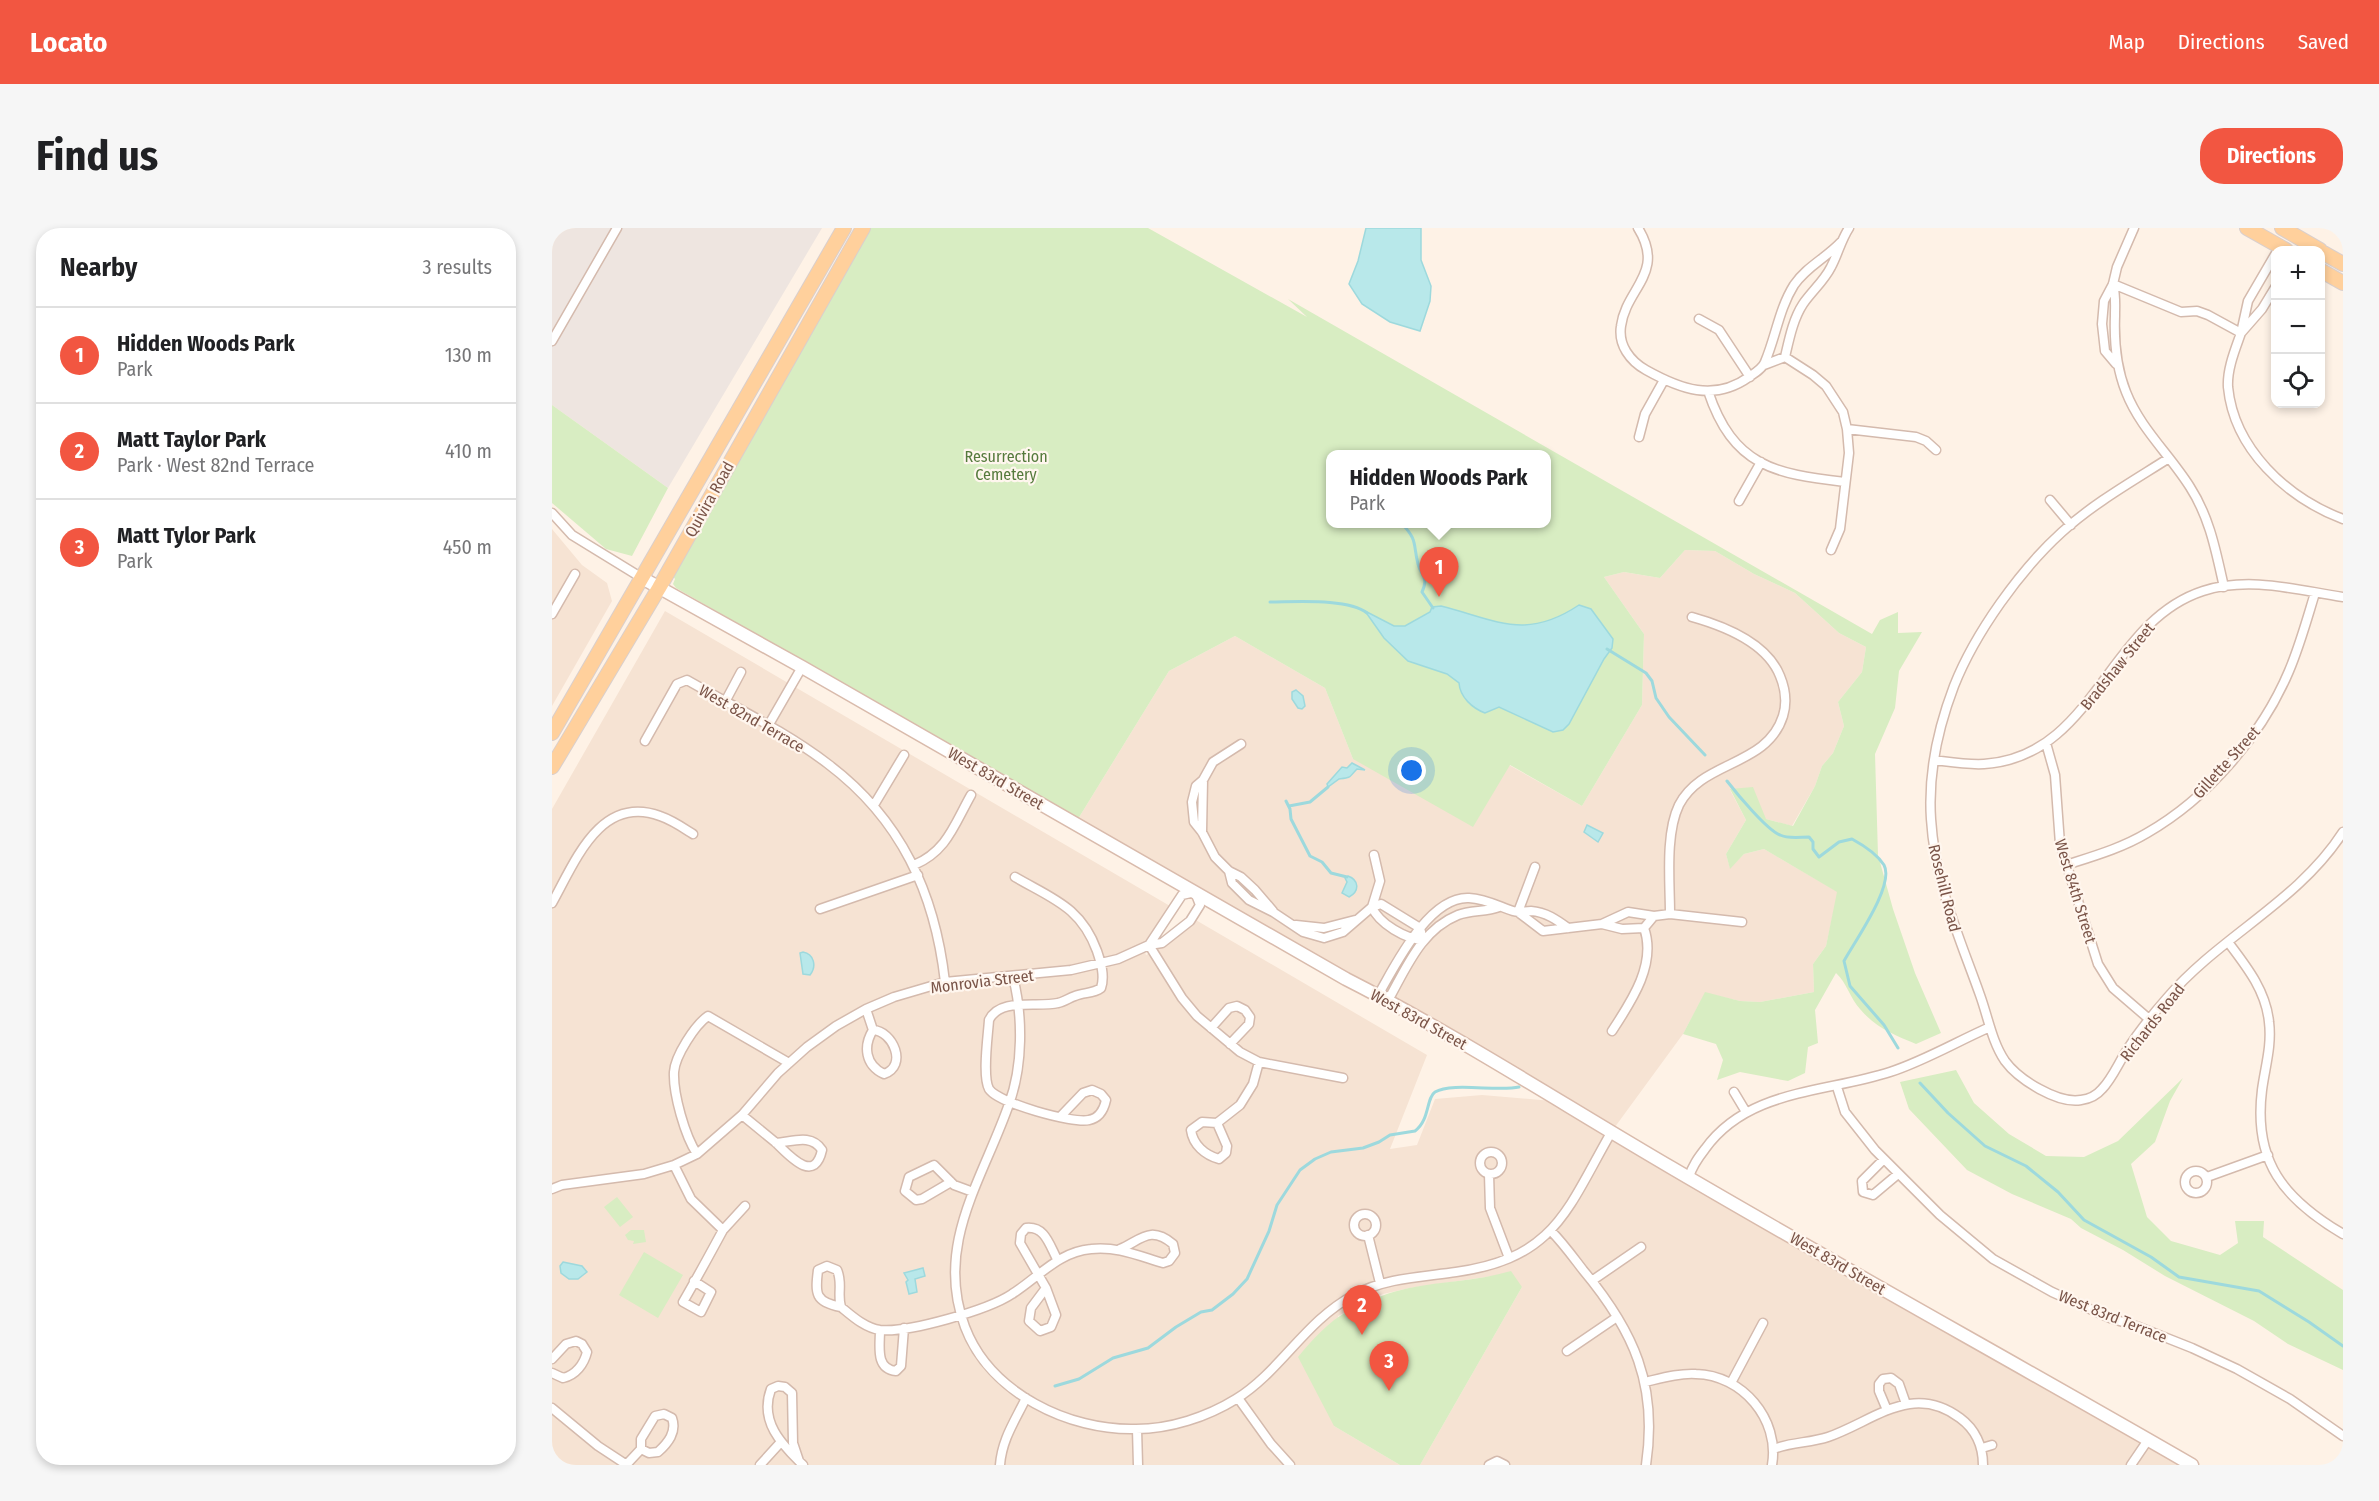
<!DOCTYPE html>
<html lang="en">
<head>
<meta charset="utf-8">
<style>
  :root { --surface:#fff; --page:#f6f6f6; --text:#202124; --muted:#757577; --line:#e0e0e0; --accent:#f25641 }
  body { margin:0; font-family:"Fira Sans Condensed",sans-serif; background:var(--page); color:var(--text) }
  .controls { position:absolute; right:18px; top:18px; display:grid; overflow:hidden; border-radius:12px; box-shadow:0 3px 9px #0003 }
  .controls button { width:54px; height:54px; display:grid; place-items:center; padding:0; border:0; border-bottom:2px solid var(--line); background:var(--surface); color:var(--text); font:30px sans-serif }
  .you { position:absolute; left:860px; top:543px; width:21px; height:21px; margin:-15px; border:4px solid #fff; border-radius:50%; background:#1a73e8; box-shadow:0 0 0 9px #1a73e833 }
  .badge { display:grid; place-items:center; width:39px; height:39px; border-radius:50%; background:var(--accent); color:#fff; font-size:20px; font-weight:700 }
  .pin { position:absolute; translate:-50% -50px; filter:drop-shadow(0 2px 3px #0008) }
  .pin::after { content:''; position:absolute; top:32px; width:21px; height:18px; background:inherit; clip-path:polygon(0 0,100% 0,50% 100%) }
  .popup { position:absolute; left:774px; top:222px; width:225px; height:78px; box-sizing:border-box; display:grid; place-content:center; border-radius:12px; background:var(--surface); filter:drop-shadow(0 2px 4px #0005); font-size:20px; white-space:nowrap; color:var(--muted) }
  .popup b { font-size:22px; color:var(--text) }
  .popup::after { content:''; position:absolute; left:50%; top:100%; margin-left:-12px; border:12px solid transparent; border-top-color:var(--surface) }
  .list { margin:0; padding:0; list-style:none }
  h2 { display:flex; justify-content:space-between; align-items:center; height:78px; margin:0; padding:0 24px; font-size:26px }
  h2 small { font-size:20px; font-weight:400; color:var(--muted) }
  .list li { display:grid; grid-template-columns:39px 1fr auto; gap:18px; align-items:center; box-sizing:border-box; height:96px; padding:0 24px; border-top:2px solid var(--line) }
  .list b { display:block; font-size:22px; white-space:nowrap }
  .list p { margin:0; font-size:20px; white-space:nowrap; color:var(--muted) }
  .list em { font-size:20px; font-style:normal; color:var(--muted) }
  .icon { flex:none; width:33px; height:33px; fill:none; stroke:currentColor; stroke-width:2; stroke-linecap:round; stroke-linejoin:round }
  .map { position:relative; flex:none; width:1791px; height:1237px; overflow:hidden; border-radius:24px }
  header { display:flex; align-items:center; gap:36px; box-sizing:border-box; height:84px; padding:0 30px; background:var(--accent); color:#fff }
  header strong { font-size:28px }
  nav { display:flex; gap:33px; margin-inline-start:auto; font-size:21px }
  .intro { display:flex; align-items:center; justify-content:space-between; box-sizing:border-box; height:144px; padding:0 36px }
  h1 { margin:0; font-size:42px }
  .button { padding:15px 27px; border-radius:24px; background:var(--accent); color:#fff; font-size:21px; font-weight:700 }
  main { display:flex; gap:36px; padding:0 36px }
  aside { flex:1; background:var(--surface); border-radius:24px; box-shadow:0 3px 9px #0003 }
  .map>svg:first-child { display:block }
  .residential { fill:#f6e3d3 }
  .industrial { fill:#eee5e0 }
  .green { fill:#d8edc2; fill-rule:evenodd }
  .water { fill:#b8e8ea; stroke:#9dd9dd; stroke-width:1.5 }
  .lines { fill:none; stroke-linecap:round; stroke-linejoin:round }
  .stream { stroke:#9dd9dd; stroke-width:3 }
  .street-casing { stroke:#d4baad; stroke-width:11 }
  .secondary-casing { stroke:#d9bbac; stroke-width:15 }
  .primary-casing { stroke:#dacfcc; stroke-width:16 }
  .street { stroke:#fff; stroke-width:8 }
  .secondary { stroke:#fff; stroke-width:12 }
  .primary { stroke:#ffd09c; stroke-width:14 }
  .labels { text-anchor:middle; stroke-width:4.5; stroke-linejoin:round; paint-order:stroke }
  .park-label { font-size:16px; fill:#557a3c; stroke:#fff6ee }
  .street-label { font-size:16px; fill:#7a5448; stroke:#fff6ee }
</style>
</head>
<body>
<header>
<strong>Locato</strong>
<nav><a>Map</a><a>Directions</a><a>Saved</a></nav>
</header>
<div class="intro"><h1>Find us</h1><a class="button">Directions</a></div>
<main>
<aside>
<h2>Nearby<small>3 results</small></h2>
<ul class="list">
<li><span class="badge">1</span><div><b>Hidden Woods Park</b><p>Park</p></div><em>130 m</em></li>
<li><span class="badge">2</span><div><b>Matt Taylor Park</b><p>Park · West 82nd Terrace</p></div><em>410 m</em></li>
<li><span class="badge">3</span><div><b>Matt Tylor Park</b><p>Park</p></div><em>450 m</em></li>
</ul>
</aside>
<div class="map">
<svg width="1791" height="1237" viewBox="0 0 1791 1237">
  <rect width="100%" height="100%" fill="#fef2e6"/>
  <path class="residential" d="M0,301L30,337L55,355L60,373L0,478Z
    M1133,322L1163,323L1202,346L1243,365L1287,405L1314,419L1310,444L1286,474L1292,498L1281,525L1270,538L1263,558L1240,598L1214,591L1178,562L1194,592L1174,626L1178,640L1192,626L1212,621L1286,664L1274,718L1261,736L1262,764L1208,774L1188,773L1153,765L1131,806L1060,903L526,591L617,443L683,408L773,460L801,531L957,537L1030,578L1090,477L1092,406L1052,349L1072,344L1108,350Z
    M113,383L618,678L597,711L590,716L594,727L615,716L634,702L642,691L875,827L838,921L865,917L883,871L930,867L1000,873L1631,1237H868L970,1059L941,1048L858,1060L831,1066L803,1079L801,1074L796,1083L786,1088L782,1198L848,1237H0V581Z"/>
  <path class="industrial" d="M0,0H270L116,260L0,177Z"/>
  <path class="green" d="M318,0H596L755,89L736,71L1320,406L1328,392L1346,384V405L1370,404L1347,443L1343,480L1323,526L1326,627L1341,681L1363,745L1389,805L1364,816C1342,807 1323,799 1308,781C1298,770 1295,755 1284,745L1263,782L1266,815L1256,819L1253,845L1236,853L1188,844L1165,852L1171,832L1164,816L1131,806L1153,764L1188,773L1208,774L1262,764L1261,736L1274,718L1285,664L1212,621L1192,626L1178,641L1174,626L1194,592L1178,561L1201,559L1214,591L1241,598L1263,558L1270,538L1281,525L1292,498L1286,474L1310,444L1314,419L1287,405L1243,365L1202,346L1163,323L1133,322L1108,350L1072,344L1052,349L1092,406L1090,477L1030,578L958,537L921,599L801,531L773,460L683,408L617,443L526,591L124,360L121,356L123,351L119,345ZM779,226H995V296H779Z
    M0,177L116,260L80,328L54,321L0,275Z
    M1404,842L1422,875L1457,906L1494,928L1532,929L1566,913L1631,850L1618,873L1603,914L1579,936L1595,989L1619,1013L1668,1027L1686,1015L1683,993H1712L1711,1009L1791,1062V1142L1736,1116L1702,1093L1613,1048L1571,1022L1529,1000L1519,991L1460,966L1415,942L1357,881L1348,854Z
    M65,969L81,989L68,999L52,979Z
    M79,1002H92L94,1014L81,1016L82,1013L76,1012L73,1007Z
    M92,1024L131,1047L106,1090L67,1067Z
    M959,1043L970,1059L868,1237H848L782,1198L746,1129C761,1111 776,1094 796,1083L794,1078L800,1074L803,1078C821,1071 838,1064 857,1060C891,1053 925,1053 959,1043Z"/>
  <path class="water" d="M814,0H869V32L879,58L878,73L868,103L838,94L810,76L797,56L806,33Z
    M1027,377L1039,381L1061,411L1060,420L1052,431L1017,496L1011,502L1001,504L947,479L933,485C920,480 908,469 907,455L895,446L856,433L832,410L813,383L842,398H853L878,384L880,379L889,378C945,392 973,413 1027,377Z
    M744,462L751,468L753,478L750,481L746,480L740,471V464Z
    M800,535L813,542L805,541C796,550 801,549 787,551L776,559L775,556L790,539L795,540Z
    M1035,597L1051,605L1046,614L1032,604Z
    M796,648C807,652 808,663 797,669L790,665L795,654L793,650Z
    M251,724C262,726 265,738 258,747L251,746L248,725Z
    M11,1034L30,1038L35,1044L26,1051H17L9,1045L8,1038Z
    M371,1040L373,1048L363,1051L365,1064L357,1066L354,1054L356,1052L352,1045Z"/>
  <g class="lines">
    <path class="stream" d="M850,296C866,312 861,317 866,336C869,348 877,349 870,364L881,380
      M718,374C744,374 796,370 815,385
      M1055,421L1094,445L1100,453L1104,470L1117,489L1153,527
      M1175,553C1185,566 1215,602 1228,607C1236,611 1248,609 1257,609L1261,614V621L1267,629L1287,614L1300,611C1311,617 1325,626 1332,637C1343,657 1303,713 1292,733L1298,758L1332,797L1346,820
      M734,573L738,581L739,591L758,628L770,634L779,645L795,649
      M737,578L758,574L776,559
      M1368,855L1396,885L1433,918L1474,938L1506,964L1532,992L1599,1029L1627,1049L1707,1063L1757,1094L1791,1118
      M503,1158L527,1151L561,1130L596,1120L624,1099L649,1084L660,1082L681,1066L695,1051L717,1003L725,977L748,942L763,931L779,924L811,920L827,914L838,907L863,903C878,892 874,870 883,864C900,854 947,864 967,859"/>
    <g class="street-casing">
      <path id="street" d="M1086,0C1114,45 1074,60 1069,98C1066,117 1078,133 1094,142C1128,161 1162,174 1197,149C1203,145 1211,140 1213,134C1224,108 1227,81 1242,57C1254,39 1274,30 1289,14
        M1724,25L1696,73L1689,105L1710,81L1724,58
        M1561,56L1629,84L1645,83L1656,87L1689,105C1683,122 1675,141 1676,159C1682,221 1735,270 1791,291
        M1561,56C1564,68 1563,75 1563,88C1562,114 1564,139 1574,164C1588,200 1618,227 1638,259C1658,290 1664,324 1672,359
        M1147,91L1167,102L1198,149
        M0,113L65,0
        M1233,129C1237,112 1241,91 1251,76C1260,63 1272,53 1279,39C1286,26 1289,12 1297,0
        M1564,136L1553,123L1550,96L1552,73L1561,56L1565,39L1582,0
        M1212,137L1233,129L1261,147L1274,158L1291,184L1295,201L1297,225L1288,301L1279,322
        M1156,163C1181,238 1222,246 1293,254
        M1295,201L1364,209L1374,213L1384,222
        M1087,209L1093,186L1112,152
        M1617,230C1581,253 1542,275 1510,304C1468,342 1423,405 1402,458C1386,500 1376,546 1379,591C1383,656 1407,708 1428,767C1436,789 1440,814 1453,833C1467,852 1506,876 1529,872C1537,871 1545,867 1550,861C1560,851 1567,834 1575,822C1587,803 1601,786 1615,770C1668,708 1746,674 1791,604
        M1498,272L1519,297
        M1187,273L1209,234
        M0,285L20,307L90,350
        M0,386L23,346
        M173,474L189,444
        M216,498L250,439
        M93,513L125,456L135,452C182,479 233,503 276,536C349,591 383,665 393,754
        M1494,515L1503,547L1508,616L1546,736L1561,760L1597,791
        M689,516L661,534L651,552L644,558L640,574L642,594L650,604L663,629L677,643L689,649L703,662L721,683
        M1382,532C1398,534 1415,537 1432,536C1543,529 1555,394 1651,363C1698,348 1744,362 1791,369
        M322,577L352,527
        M650,604L651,552
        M362,637C395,623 402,597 419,567
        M1514,637C1542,628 1570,620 1595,605C1656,570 1710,507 1737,443C1748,417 1755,391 1763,365
        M677,643L680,655L697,672L721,684L751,704L772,710L791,704L820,679L828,653L822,627
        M463,649C501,671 529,679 545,723C549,735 553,748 549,760C541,766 532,764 523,768C517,770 512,774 506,775C485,780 448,769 437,792C436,808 430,848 437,861C446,875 521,896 537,892C548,890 552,881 554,872L549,866L540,862L531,865L508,889
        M0,675C23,634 48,566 108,588C120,592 130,599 141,606
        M829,676L868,700L871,712C854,711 827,696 820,679Z
        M947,679C934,684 919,682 906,687C871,701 856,736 839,767L832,770L829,762C845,734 878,668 917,670C934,671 946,678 961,683C967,685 973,683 979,683C994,684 1005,692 1016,700
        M268,681L366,647
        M966,684L991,703L1050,696L1070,701L1092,700
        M966,684L983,639
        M1118,686C1118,654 1113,606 1127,577C1150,532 1215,539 1231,488C1235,475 1233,460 1228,448C1215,415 1172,398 1140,389
        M1050,696L1076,684L1102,688
        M744,697L772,700L803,692
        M1092,700L1102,688L1118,686L1190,694
        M1676,714C1695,739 1714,763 1717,794C1720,818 1713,839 1710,862C1701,934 1732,971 1791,1006
        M597,717L630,770L645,788L688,824L707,834L791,850
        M461,749C471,788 471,838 457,876C431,951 382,1017 413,1099C438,1165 517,1203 584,1201C618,1201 655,1189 684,1171C729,1143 753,1093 802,1067C833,1050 869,1049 904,1044C1004,1030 1015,981 1060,903
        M314,781L321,802C311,818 313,837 332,846C356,838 341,803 321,802
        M659,800L677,780L685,778L693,782L698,789L697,796L678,816
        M1060,803C1079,774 1105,736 1092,700
        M1285,859L1293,884L1323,922L1388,987L1441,1031L1500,1064L1558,1090L1587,1099L1640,1120L1685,1141L1738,1171L1791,1208
        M1182,864L1194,884
        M190,887C201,896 212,905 223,914C235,925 262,958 270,922C259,905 240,914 224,915
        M665,895L675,918L674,925L667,931C653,927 641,917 639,902L650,894L665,895L688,877L701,856L707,834
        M928 935a11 11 0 1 1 22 0a11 11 0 1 1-22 0Z
        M145,926C133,908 121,866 122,844C123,828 143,797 156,788L237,835
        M1332,931L1310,953L1311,964L1321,967L1346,946
        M122,937L139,971L171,1002C158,1026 145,1050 131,1074L149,1084L159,1064L142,1053
        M1633 954a11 11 0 1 1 22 0a11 11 0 1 1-22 0Z
        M937,946L938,980L957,1030
        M1137,949C1140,938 1146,930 1153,921C1196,861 1273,865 1338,844C1372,833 1404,814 1438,799
        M1655,949L1716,927
        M399,954L370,971L364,972L353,963L357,949L382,937L402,957L421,964
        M0,961L10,957L92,946L122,937L145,926L190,887L226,845L255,819L284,798L314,781L342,769L393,754L519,742L566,731L597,717L610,715L638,693L648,677L643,664L630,667L597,717
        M802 997a11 11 0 1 1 22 0a11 11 0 1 1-22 0Z
        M171,1002L193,978
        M999,1003C1011,1015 1021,1029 1031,1042C1082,1103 1106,1157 1094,1237
        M816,1007L828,1055
        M275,1038L285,1042C291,1055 285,1066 289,1079C263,1074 263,1066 266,1042Z
        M1041,1052L1089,1019
        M494,1060L468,1015L469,1006L474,1000C493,998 497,1016 505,1031
        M494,1060L504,1087L499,1099L488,1103L477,1093L479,1080Z
        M289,1079C300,1088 313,1100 328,1102C356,1105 436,1082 460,1066C487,1049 506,1024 539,1021C565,1018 587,1028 611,1035L617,1033L623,1025L621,1016C598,997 589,1012 568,1021
        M328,1102C328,1118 323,1141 344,1143L349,1138L352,1100
        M1015,1123L1065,1089
        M0,1131L14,1116L24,1113L30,1116L35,1124C32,1136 24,1147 11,1150L0,1145
        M1093,1154C1110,1150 1127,1145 1144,1146C1190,1147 1228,1191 1220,1237
        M1179,1155L1211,1095
        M686,1170L719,1216L738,1237
        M0,1180L46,1218L75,1237
        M1335,1182L1327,1163V1156L1331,1151L1339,1150L1347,1156L1354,1176
        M585,1201L586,1237
        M1430,1220L1440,1217
        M1222,1221C1239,1214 1258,1215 1276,1209C1322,1193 1360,1154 1408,1190C1423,1201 1431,1218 1431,1237
        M247,1233L241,1215L240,1165L233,1159L226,1158L219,1161C207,1193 229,1216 251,1237
        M74,1237L89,1221V1211L103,1188L112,1186L120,1190C125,1204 116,1215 106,1224L97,1225L89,1221
        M208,1237L228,1215
        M448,1237C450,1211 463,1193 474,1170
        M937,1237L945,1233L953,1237
        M1579,1237L1596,1212"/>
    </g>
    <g class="secondary-casing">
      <path id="secondary" d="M90,350L250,439L794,751C906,808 1012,877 1120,940C1292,1041 1467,1137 1640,1237"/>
    </g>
    <g class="primary-casing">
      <path id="primary" d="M1695,0L1734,22
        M1730,0L1768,22
        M1768,23L1791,36
        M1768,42L1791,55
        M0,505L292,0
        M0,539L107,360L311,0"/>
    </g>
    <use href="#street" class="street"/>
    <use href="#secondary" class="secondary"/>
    <use href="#primary" class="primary"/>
  </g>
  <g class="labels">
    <g class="park-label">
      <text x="454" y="234">Resurrection<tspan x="454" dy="18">Cemetery</tspan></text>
    </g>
    <g class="street-label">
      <text transform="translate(157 271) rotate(-61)" y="6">Quivira Road</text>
      <text transform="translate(1565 438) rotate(-51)" y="6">Bradshaw Street</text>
      <text transform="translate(200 490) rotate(30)" y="6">West 82nd Terrace</text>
      <text transform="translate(1674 534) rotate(-48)" y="6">Gillette Street</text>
      <text transform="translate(444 550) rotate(30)" y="6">West 83rd Street</text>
      <text transform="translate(1393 660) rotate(76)" y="6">Rosehill Road</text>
      <text transform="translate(1524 663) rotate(73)" y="6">West 84th Street</text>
      <text transform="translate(430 753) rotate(-7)" y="6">Monrovia Street</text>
      <text transform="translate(867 791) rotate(29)" y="6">West 83rd Street</text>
      <text transform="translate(1600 794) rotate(-52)" y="6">Richards Road</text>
      <text transform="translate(1286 1035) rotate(30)" y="6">West 83rd Street</text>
      <text transform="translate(1561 1088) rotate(22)" y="6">West 83rd Terrace</text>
    </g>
  </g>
</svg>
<div class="controls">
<button>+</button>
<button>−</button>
<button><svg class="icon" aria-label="locate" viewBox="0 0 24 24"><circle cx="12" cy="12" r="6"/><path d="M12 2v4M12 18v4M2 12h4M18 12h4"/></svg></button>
</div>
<div class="you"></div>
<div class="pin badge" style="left:887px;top:369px">1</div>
<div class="popup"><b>Hidden Woods Park</b>Park</div>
<div class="pin badge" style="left:810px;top:1107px">2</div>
<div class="pin badge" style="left:837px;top:1163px">3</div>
</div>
</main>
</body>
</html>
